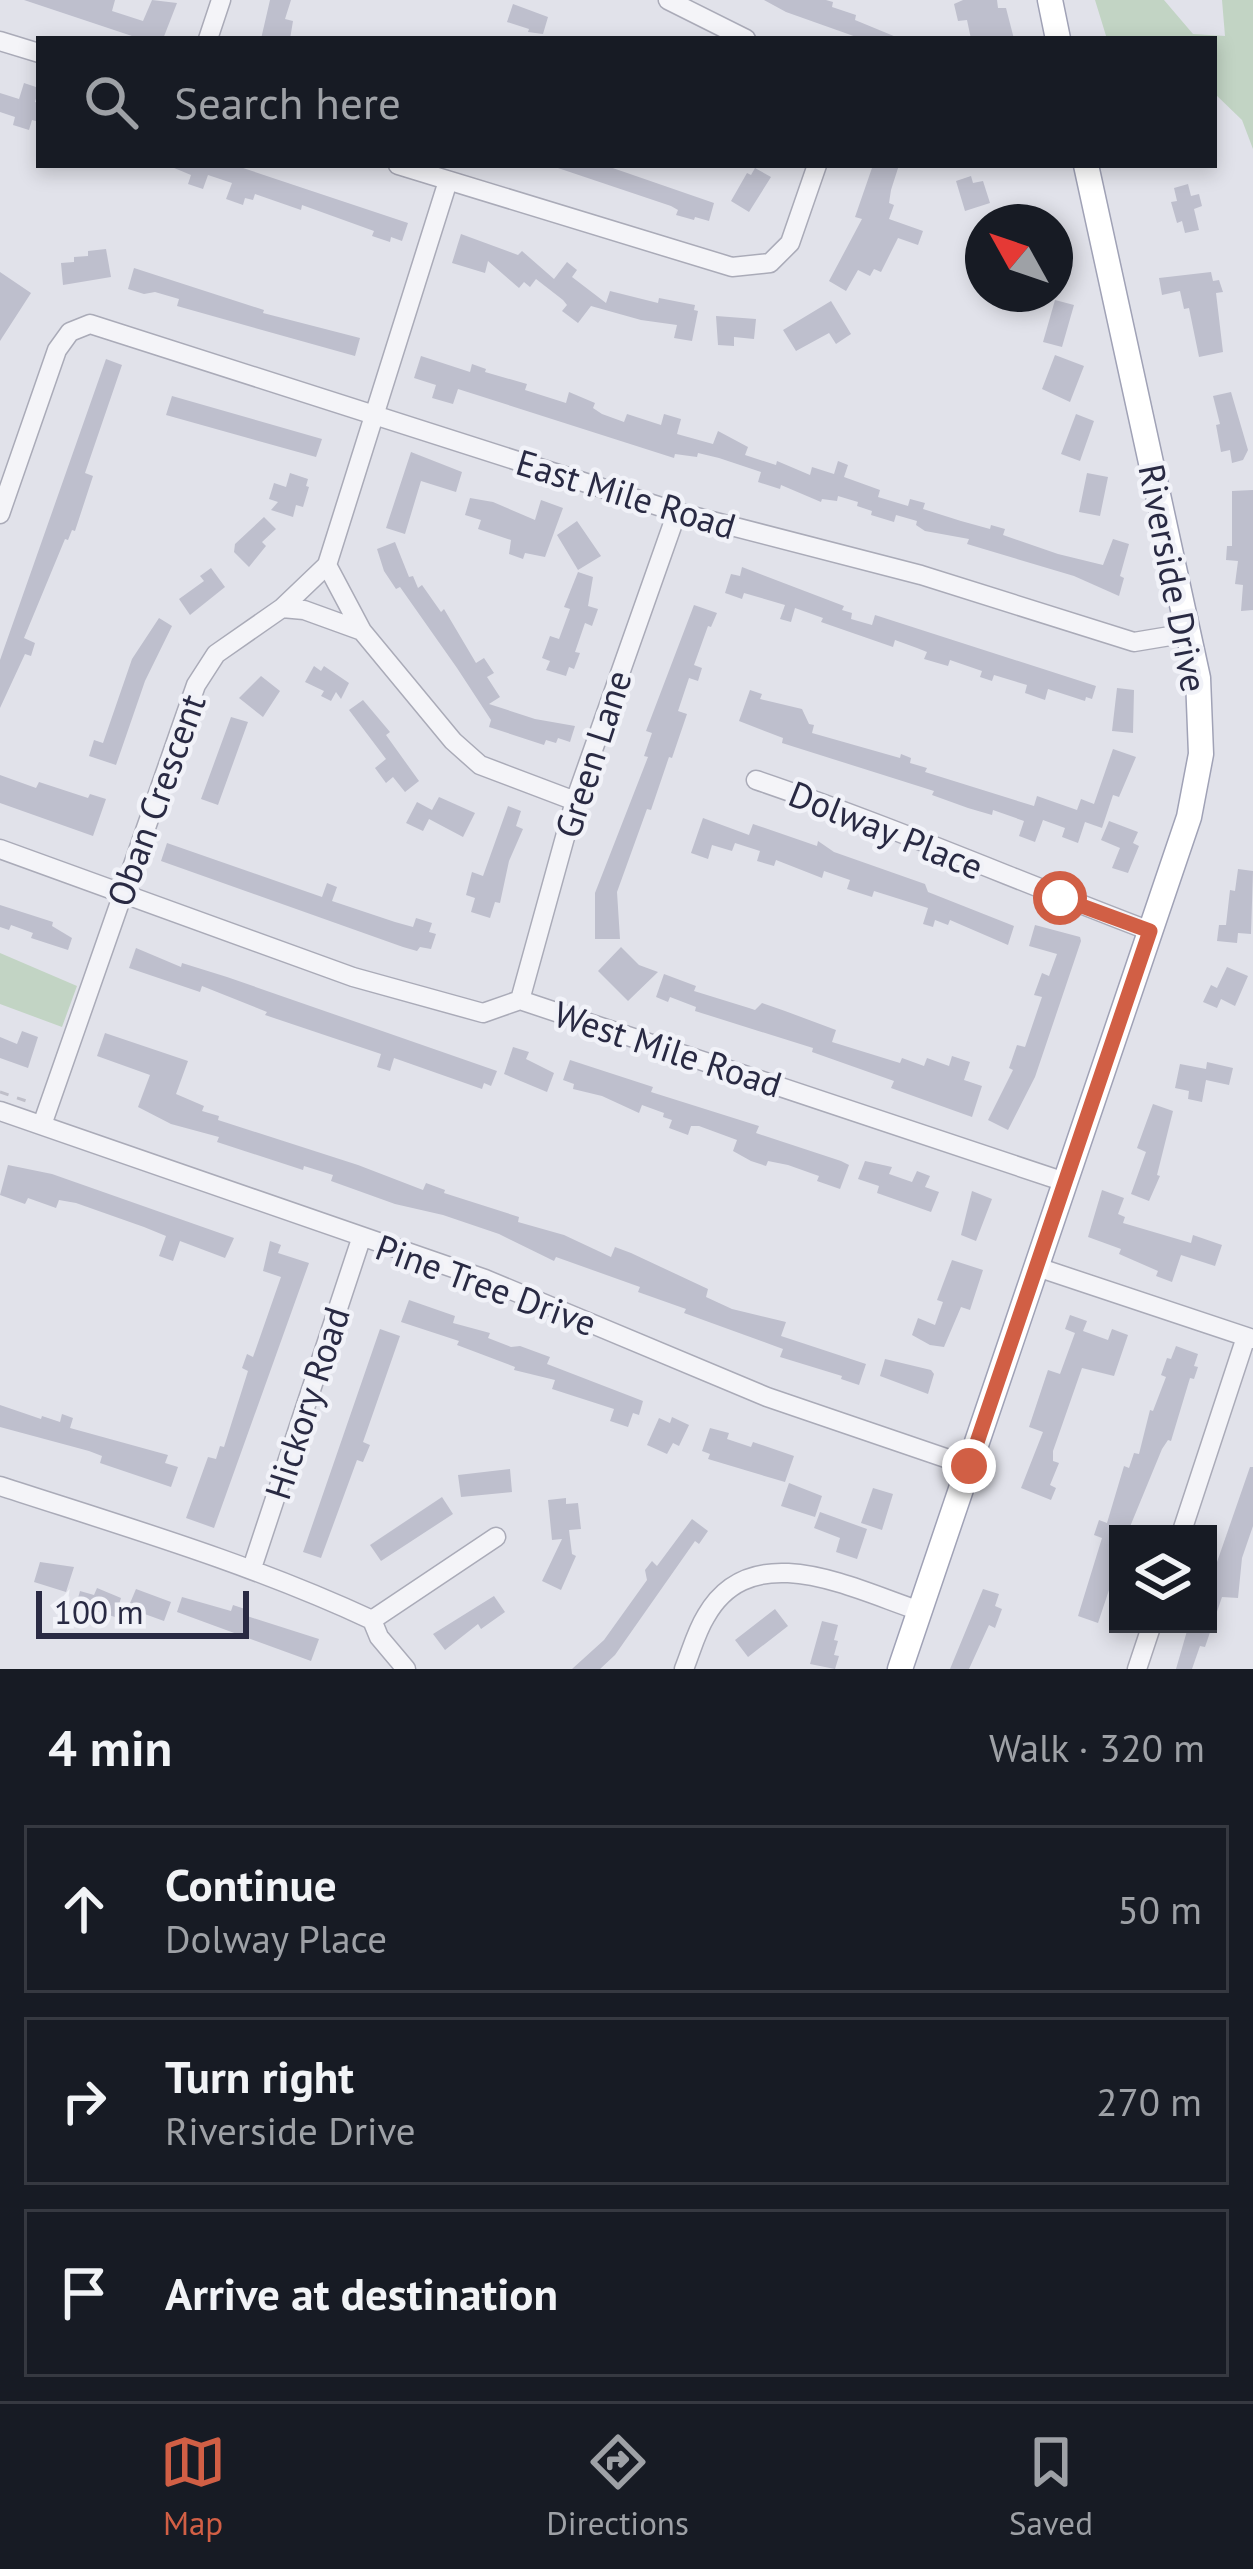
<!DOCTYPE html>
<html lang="en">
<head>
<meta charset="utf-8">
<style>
  :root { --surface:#171b24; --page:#242831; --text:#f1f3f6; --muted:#9ea1a6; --line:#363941; --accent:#d15f45 }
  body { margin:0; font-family:"PT Sans",sans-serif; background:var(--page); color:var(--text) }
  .controls { position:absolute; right:36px; bottom:36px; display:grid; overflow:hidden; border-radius:0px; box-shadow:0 6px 18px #0003 }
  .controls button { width:108px; height:108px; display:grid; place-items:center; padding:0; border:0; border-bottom:3px solid var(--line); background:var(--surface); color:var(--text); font:60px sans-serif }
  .compass { position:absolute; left:965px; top:204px; width:108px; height:108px; border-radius:50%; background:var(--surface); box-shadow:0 6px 18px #0003; rotate:310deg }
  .scale { position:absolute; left:36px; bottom:30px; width:213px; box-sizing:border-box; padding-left:12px; border:6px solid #292a43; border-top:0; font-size:33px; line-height:42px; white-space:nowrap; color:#292a43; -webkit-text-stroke:9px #f1f2f8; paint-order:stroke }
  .stop { position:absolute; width:36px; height:36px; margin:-27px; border:9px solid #d15f45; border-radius:50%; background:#fff }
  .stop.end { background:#d15f45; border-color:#fff; box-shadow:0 3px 12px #0008 }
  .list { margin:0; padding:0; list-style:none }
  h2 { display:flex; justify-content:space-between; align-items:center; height:156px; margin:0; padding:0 48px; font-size:51px }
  h2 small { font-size:39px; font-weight:400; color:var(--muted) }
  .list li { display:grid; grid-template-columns:78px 1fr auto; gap:36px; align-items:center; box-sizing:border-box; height:168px; margin:0 24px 24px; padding:0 24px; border:3px solid var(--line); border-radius:0px }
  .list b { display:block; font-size:45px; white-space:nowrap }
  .list p { margin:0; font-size:39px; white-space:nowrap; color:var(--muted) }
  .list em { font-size:39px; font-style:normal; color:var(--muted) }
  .icon { flex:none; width:66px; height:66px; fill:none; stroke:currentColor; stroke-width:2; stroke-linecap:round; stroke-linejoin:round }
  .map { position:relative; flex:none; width:1253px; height:1669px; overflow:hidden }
  .search { position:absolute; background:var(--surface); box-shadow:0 6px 18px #0003; left:36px; right:36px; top:36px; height:132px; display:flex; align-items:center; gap:30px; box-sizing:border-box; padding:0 42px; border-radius:0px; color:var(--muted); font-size:45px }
  .sheet { height:732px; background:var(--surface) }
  nav { display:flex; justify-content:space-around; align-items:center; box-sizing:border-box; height:168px; border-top:3px solid var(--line); background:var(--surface); font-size:33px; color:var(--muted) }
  nav a { display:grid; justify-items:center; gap:6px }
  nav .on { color:var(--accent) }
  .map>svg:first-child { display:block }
  .green { fill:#c2d4c4 }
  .building { fill:#bebfcd }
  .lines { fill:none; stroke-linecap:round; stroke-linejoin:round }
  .minor-casing { stroke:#aaabb8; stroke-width:21 }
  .major-casing { stroke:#a0a2b6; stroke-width:27 }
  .path { stroke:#bfbfc9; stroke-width:3; stroke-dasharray:9 9; stroke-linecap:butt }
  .minor { stroke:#f4f4f8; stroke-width:18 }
  .major { stroke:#fff; stroke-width:24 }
  .route { stroke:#d15f45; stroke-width:15 }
  .labels { text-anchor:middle; stroke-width:9; stroke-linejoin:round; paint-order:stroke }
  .street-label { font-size:36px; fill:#292a43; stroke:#f1f2f8 }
</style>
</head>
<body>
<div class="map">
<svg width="1253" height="1669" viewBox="0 0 1253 1669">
  <rect width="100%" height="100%" fill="#e1e2ea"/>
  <path class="green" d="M1095,0H1164L1193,34L1225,36L1222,0H1253V149L1242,120L1214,93V39H1107Z
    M0,953L77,986L62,1027L0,1004Z"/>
  <path class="building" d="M24,0H115L112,11L143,21L152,0L177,3L163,39H141Z
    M270,0H291L285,19L293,21L290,39H261Z
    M764,0H826L833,2L832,7L856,15L855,20L901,39H862L786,12Z
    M963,0H997L998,8H1006L1014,39H971L967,20L958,21L954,4Z
    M513,4L548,17L543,34L528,32L529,29L507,22Z
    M24,83L39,88L35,102L39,103V122L32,120L29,130L13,125L15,117L0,112V93L19,99Z
    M167,165H234L408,223L402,241L391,237L390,242L372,236L374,231L302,205L301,210L255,194L253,200L245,198L243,205L226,199L232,183L208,175L203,189L188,184L191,175Z
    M549,165H604L714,203L709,221L695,217L694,220L676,215L678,210L671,206Z
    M873,165H899L891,190L889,203L894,205L889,219L923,231L918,245L898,238L881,272L874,269L870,276L858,270L846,291L829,281L862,219L855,217Z
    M755,168L771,177L749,212L731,201L747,173L751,175Z
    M971,176L973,183L983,181L990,203L965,211L956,181Z
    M1188,184L1191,196L1199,194L1202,206L1194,209L1199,230L1185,233L1182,221L1177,223L1171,202L1177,201L1174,188Z
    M461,234L518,255L522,251L554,279L567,262L577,270L572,277L606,303L610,291L658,303L659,298L695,305L694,310L698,311L692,341L674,338L677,325L641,320L591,306L578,323L562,311L567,305L563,300L536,279L530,287L524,282L519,288L488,261L485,273L452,263Z
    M106,249L111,277L63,285L61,263L74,262V257L88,256V251Z
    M134,268L264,310L263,313L360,338L355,356L177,306L179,299L155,292L144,294L128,289Z
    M0,272L31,293L0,341Z
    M1211,272L1213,281L1219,280L1223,292L1216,293L1223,352L1199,357L1189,308L1184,309L1180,291L1162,295L1159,278Z
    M1055,300L1074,305L1062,347L1043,342Z
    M831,301L851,334L836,344L829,333L796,351L783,330Z
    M716,316L756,319L754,339L734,337V346L718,345Z
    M1055,355L1084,366L1070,402L1042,389Z
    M421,356L470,372L472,364L486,369L485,372L527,384L525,390L566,403L569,392L595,403L593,408L602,414L624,422L627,414L661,425L664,414L681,419L677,434L713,444L718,431L748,447L745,455L776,465L777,461L810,475L812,467L834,474L838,461L848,465L844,477L880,490L878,497L908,506L910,499L925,503L923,509L961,521L990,529L991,525L1005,529L1003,535L1058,554L1103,565L1113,539L1129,544L1120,576L1124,578L1119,596L1074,576L967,544L969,539L925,531L916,525L917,521L896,515L894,522L871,515L872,511L857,506L858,502L838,496L837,501L822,499L821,502L781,485L780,489L758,482L761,472L719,458L698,453L697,457L675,454L674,458L458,389L453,404L432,398L436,385L414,378Z
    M106,359L122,365L85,473L93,476L75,531L72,530L68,540L65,539L24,638L35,643L31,656L25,654L0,708V660Z
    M1231,392L1248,450L1243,460L1232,463L1230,450L1221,452L1216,425L1220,424L1213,396Z
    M172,396L322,439L316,457L166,415Z
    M1076,414L1094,421L1080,461L1061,454Z
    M411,452L462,472L456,492L421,481L405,534L386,528Z
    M290,473L308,479L306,486L309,487L303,507L296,505L293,517L271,510L278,502L269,499L274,483L286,487Z
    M1087,473L1108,477L1100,516L1079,512Z
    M1253,490V610L1241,611L1243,585L1235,584L1238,561L1226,560L1227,546H1232V491Z
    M470,498L493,502L535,520L541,500L563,508L545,557L525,553L523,559L509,554L511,540L478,529L481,520L465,515Z
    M264,517L276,529L262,542L266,546L249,567L234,552L235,544Z
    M577,521L601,556L578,570L557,535Z
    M395,542L409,577L413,576L418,588L422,585L441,612L444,609L476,663L484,658L494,673L487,677L500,697L489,704L535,719L575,726L570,742L558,738L556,743L546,740L544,745L489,727L491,720L457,668L400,587L396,589L384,571L377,549Z
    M742,567L844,606L842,610L852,613L851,619L872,625L875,615L1096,686L1092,699L1086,697L1085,701L1048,689L1045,700L1025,693L1027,685L994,675L992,681L980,677L982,671L950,660L948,666L924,659L927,652L917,648L895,640L893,647L821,622L823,618L795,608L791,622L780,619L785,605L744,593L742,599L725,593L731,574L740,576Z
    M211,568L225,587L190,615L179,599L204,581L200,576Z
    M578,572L593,577L588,606L598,609L592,626L585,623L575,652L580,653L574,669L569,667L566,676L546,670L550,661L542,658L550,636L559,639L570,609L564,607Z
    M694,605L717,613L711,627L708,626L694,665L702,668L698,681L689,678L678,711L687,714L672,758L669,757L651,810L647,809L617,892L620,939H595V893L648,757L644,756L652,733L646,731Z
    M159,618L172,626L145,681L116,765L89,756L94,740L103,743L132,659Z
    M314,666L321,671L324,666L349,683L341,699L336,692L331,701L321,696L324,691L305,682Z
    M261,676L280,691L263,717L239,698Z
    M1117,688L1134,690L1133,733L1112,731Z
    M750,690L762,694L760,699L802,709L809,724L814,725L812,733L900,758L901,754L911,758L910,763L927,768L925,772L1034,806L1037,796L1077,810L1081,799L1094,804L1113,749L1136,757L1119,797L1113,795L1102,828L1085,822L1078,843L1062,837L1065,828L1043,820L1035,842L1019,836L1024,821L993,810L992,815L968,808L932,795L934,791L782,743L783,738L739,721Z
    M363,700L390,732L386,735L419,781L405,792L393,777L386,783L375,768L386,759L349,710Z
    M231,717L248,722L218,805L201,799Z
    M0,775L36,788L39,782L88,798L90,794L106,799L93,836L0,803Z
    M439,797L475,813L463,837L429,819L423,831L406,823L417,802L432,810Z
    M508,806L521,811L516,826L523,829L509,861L500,903L495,902L490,918L471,912L475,898L466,895L472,872L483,876Z
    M703,818L749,835L753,824L817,846L818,841L834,852L925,884L928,892L1014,926L1008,945L950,920L948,925L935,920L933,927L923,924L928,908L874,891L872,897L847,889L850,880L824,871L822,878L776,860L774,866L757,861L760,851L735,843L732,851L712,845L708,859L691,853Z
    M1109,821L1138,832L1133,843L1139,846L1128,873L1112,868L1120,848L1101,840Z
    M167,843L322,897L327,883L337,887L332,901L395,922L413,927L416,918L432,923L429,932L436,934L431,949L420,947L417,951L403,947L161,861Z
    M1238,869L1253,871L1251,934L1238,933L1237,943L1217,941L1219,925H1226L1230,890L1235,891Z
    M0,905L53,922L52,926L72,938L68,950L31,938L33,933L11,925L9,930L0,927Z
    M1035,925L1080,937L1081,941L1035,1077L1008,1130L988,1120L1013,1070L1009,1068L1017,1045L1025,1047L1042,997L1034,995L1042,973L1049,976L1057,954L1029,946Z
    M621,947L639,965L658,972L628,1001L598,971Z
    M136,948L181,967L182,963L227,977L497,1071L491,1086L484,1083L482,1089L394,1058L390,1071L377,1067L381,1054L265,1015L267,1012L202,986L200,992L129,968Z
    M1227,967L1248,976L1235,1006L1221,999L1217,1008L1203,1002L1211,985L1217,988Z
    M664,974L696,986L694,991L749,1008L755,1010L762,1003L785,1011L836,1030L832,1042L900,1063L902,1058L924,1066L927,1058L949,1066L952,1056L970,1062L964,1080L982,1086L972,1117L891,1088L894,1081L812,1052L813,1048L695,1011L696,1007L670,997L668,1002L656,997Z
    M22,1031L38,1037L28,1068L0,1058V1037L17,1044Z
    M105,1033L188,1061L176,1094L204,1106L202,1111L219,1116L218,1120L358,1165L423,1190L426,1183L445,1190L444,1193L519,1217L518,1222L564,1235L611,1257L615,1247L631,1253L708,1289L706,1297L732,1309L786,1322L781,1336L866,1364L859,1385L841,1379L842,1376L780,1357L783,1349L684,1313L686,1309L638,1292L640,1287L556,1257L554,1261L499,1234L443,1215L395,1204L331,1181L333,1175L304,1166L303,1170L217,1142L219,1137L171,1124L138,1107L150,1075L97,1056Z
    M513,1047L529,1052L526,1059L554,1073L547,1092L504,1074Z
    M570,1060L653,1087L651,1092L759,1126L756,1133L841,1161L849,1165L840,1189L817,1181L819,1176L788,1165L768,1161L766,1166L751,1161L733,1151L737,1140L699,1126H691L688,1135L669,1128L672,1120L663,1117L664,1113L642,1105L639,1113L602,1096L573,1089L574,1084L563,1080Z
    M1207,1062L1233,1068L1229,1085L1206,1080L1202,1102L1188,1099L1189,1091L1175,1088L1180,1064L1206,1069Z
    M1153,1104L1173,1111L1157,1175L1160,1176L1149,1201L1131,1194L1146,1152L1137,1148Z
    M865,1161L892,1167L889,1174L912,1182L917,1171L930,1176L925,1187L939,1192L931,1212L877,1193L879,1186L858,1179Z
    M8,1165L52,1174L234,1238L225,1258L180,1241L173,1261L159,1256L166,1236L144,1227L76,1203L59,1200L56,1208L28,1198L25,1204L0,1195Z
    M1102,1190L1124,1198L1118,1214L1125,1217L1123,1223L1191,1243L1193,1235L1222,1245L1215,1266L1181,1255L1172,1282L1156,1276L1158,1271L1119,1254L1121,1249L1088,1237Z
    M972,1191L992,1199L976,1241L961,1235Z
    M270,1241L281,1245L278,1253L309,1263L214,1528L186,1518L208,1457L216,1459L220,1446L224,1447L248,1371L242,1368L247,1354L253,1357L281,1277L263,1271Z
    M952,1260L983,1270L970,1310L961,1307L944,1347L930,1345L912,1335L918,1318L935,1325L943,1302L937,1300Z
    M409,1300L455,1316L453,1323L490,1333L488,1338L511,1347L520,1346L550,1357L547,1364L643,1401L639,1415L633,1413L628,1427L610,1421L614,1409L552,1389L555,1380L514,1370L515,1367L457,1345L459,1341L401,1322Z
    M1070,1315L1087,1321L1083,1331L1108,1340L1112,1329L1128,1335L1114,1376L1082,1368L1053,1451V1461L1059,1463L1050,1485L1056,1488L1051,1500L1021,1488L1043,1432L1029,1427L1048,1370L1060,1374L1075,1333L1065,1329Z
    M380,1329L400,1336L363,1442L370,1445L363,1462L357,1460L321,1558L303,1552Z
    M1176,1346L1198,1354L1194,1366L1198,1367L1194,1379L1190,1378L1171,1441L1168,1440L1162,1449L1127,1534H1118V1563L1098,1623L1078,1616L1102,1538L1094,1535L1099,1520L1107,1523L1124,1466L1129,1468L1134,1453L1139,1454L1150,1410L1153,1411L1166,1377L1161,1375L1167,1358L1171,1359Z
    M885,1359L931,1370L934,1374L928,1394L880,1376Z
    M0,1405L41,1419L42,1416L60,1422L62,1414L73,1418L70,1428L168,1455L165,1463L178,1467L171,1487L100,1463L102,1456L89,1451L0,1427Z
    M672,1417L689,1425L679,1446L673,1443L667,1454L647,1445L659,1418L670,1423Z
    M710,1428L729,1433L727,1439L751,1447L753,1442L794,1456L785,1482L708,1459L710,1454L702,1451Z
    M1250,1467H1253V1526L1242,1558L1238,1598L1222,1597L1205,1647L1200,1646L1192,1669H1176L1189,1624H1208V1588Z
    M510,1469L512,1492L461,1497L458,1475Z
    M789,1483L822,1496L815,1517L781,1506Z
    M873,1488L893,1494L882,1530L861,1523Z
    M442,1497L453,1514L381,1561L370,1545Z
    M566,1498V1504L578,1503L581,1529L569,1530L572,1554L576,1556L561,1590L542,1581L562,1539L552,1540L548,1500Z
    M820,1512L867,1529L857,1559L836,1552L840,1538L814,1528Z
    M692,1519L708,1531L699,1544L695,1541L615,1655L600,1669H572L604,1640L647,1580L645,1570L652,1561L657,1566Z
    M40,1562L74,1567L66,1592L34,1582Z
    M97,1588L121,1598L115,1617L76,1605L80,1591L94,1595Z
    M136,1589L171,1602L164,1621L128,1608Z
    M983,1589L999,1594L995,1606L1002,1609L995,1628L989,1625L969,1669H950Z
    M494,1596L505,1612L481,1629L478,1624L445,1650L433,1634Z
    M182,1597L231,1611L233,1605L248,1610L247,1616L319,1639L311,1661L177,1612Z
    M775,1609L788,1626L748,1657L735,1640Z
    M822,1621L838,1625L834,1640L838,1641L834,1655L839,1656L835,1669L810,1664Z"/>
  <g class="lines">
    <g class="minor-casing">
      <path id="minor" d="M668,0L746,39
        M208,39L221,0
        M0,41L39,53
        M398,165L732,267L770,263L790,243L817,165
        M0,514L57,350L70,332L90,324L677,512L921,575L1134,642L1188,633
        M327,565L362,631L453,741L480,765L575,801
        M282,608L304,610L362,631
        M756,780C889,825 1018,881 1150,931
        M0,849L353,977L483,1013L520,1000L1065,1182
        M520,1000L575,801L677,512
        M0,1111L485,1279L767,1397L969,1466
        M42,1125L196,685L216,654L282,608L327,565L448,181
        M1037,1267L1253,1339
        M0,1486C126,1527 252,1564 372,1620L379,1637L406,1669
        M1181,1534L1246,1337
        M252,1568L361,1239
        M372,1620L496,1537
        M684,1669C691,1652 696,1632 706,1616C752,1535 853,1589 920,1611
        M1137,1669L1152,1624"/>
    </g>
    <g class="major-casing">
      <path id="major" d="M1050,0L1058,39
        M900,1669L1189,817L1201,754L1198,678L1086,165"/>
    </g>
    <path class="path" d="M0,1092L32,1103"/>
    <use href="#minor" class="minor"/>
    <use href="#major" class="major"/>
  </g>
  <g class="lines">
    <path class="route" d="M969,1466L1150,931L1060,898"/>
  </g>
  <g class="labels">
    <g class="street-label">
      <text transform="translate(626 494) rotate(17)" y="13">East Mile Road</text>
      <text transform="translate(1173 578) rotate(79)" y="13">Riverside Drive</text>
      <text transform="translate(593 754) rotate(-72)" y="13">Green Lane</text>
      <text transform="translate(156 800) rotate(-70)" y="13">Oban Crescent</text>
      <text transform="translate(886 830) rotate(22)" y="13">Dolway Place</text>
      <text transform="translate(668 1049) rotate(18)" y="13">West Mile Road</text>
      <text transform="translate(486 1285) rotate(20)" y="13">Pine Tree Drive</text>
      <text transform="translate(307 1403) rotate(-72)" y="13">Hickory Road</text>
    </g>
  </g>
</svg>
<div class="controls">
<button><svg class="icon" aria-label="layers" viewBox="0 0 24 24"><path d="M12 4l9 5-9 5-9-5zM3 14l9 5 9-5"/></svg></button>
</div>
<svg class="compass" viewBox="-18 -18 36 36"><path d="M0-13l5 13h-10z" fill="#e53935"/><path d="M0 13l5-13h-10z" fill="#9ea1a6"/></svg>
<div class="scale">100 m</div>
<div class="stop" style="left:1060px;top:898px"></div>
<div class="stop end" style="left:969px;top:1466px"></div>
<div class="search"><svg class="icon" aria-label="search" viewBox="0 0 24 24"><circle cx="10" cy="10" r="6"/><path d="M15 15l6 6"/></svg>Search here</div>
</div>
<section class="sheet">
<h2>4 min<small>Walk · 320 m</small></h2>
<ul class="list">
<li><svg class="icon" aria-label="ahead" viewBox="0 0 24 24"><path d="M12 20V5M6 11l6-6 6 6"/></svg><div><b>Continue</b><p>Dolway Place</p></div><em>50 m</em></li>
<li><svg class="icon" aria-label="right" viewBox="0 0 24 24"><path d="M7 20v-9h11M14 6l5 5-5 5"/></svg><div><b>Turn right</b><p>Riverside Drive</p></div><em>270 m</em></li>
<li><svg class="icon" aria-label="arrive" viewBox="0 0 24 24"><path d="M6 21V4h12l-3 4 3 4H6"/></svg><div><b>Arrive at destination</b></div></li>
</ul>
</section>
<nav>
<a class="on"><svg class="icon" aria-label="map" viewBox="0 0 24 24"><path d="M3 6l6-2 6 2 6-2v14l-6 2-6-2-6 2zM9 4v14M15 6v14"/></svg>Map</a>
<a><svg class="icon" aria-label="directions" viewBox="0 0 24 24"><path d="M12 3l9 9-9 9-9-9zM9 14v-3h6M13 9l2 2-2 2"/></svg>Directions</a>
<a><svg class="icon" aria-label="saved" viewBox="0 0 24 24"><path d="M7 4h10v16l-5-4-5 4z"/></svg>Saved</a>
</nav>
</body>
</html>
